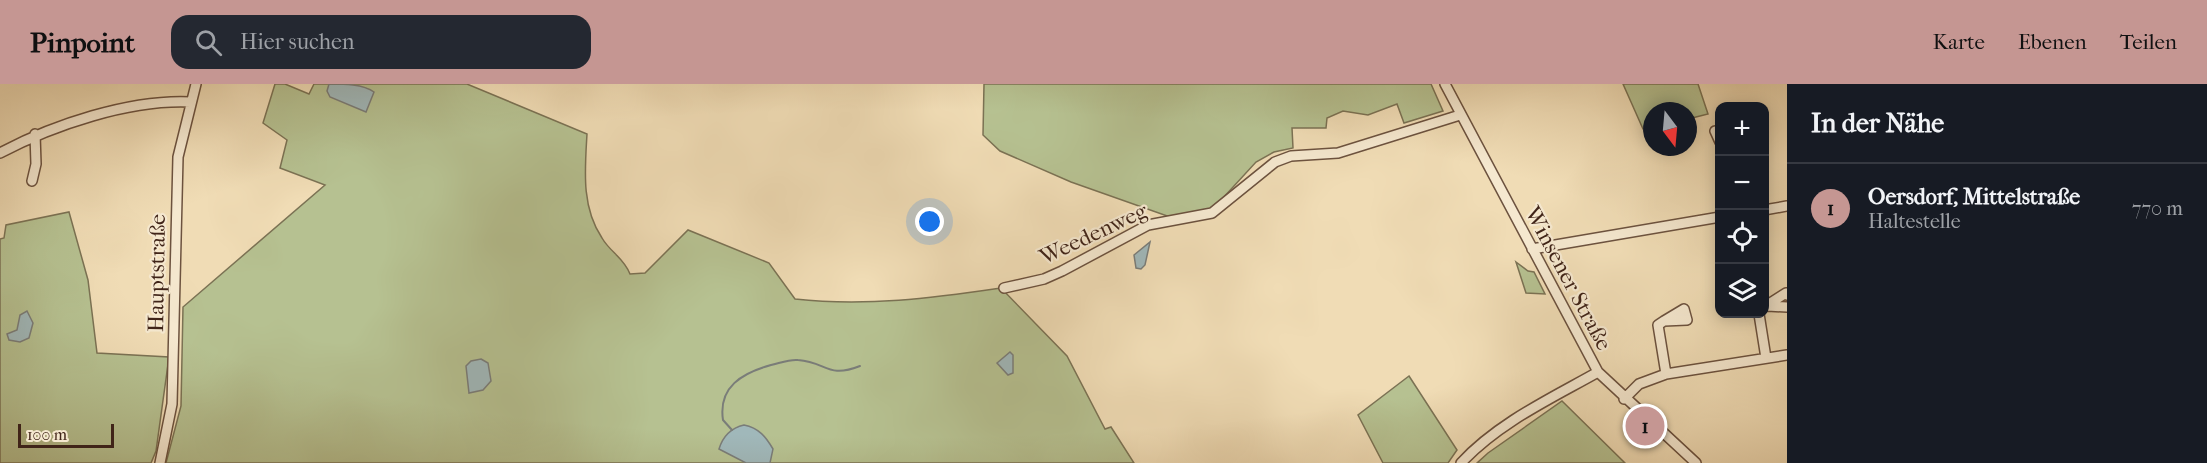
<!DOCTYPE html>
<html lang="de">
<head>
<meta charset="utf-8">
<style>
  :root { --surface:#171b24; --page:#242831; --text:#f1f3f6; --muted:#9ea1a6; --line:#363941; --accent:#c59692 }
  body { margin:0; font-family:"IM FELL French Canon",serif; background:var(--page); color:var(--text) }
  .controls { position:absolute; right:18px; top:18px; display:grid; overflow:hidden; border-radius:12px; box-shadow:0 3px 15px #0003 }
  .controls button { width:54px; height:54px; display:grid; place-items:center; padding:0; border:0; border-bottom:2px solid var(--line); background:var(--surface); color:var(--text); font:30px sans-serif }
  .compass { position:absolute; left:1643px; top:18px; width:54px; height:54px; border-radius:50%; background:var(--surface); box-shadow:0 3px 15px #0003; rotate:164deg }
  .scale { position:absolute; left:18px; bottom:15px; width:96px; box-sizing:border-box; padding-left:6px; border:3px solid #402418; border-top:0; font-size:16px; line-height:21px; white-space:nowrap; color:#402418; -webkit-text-stroke:4px #f5e8cf; paint-order:stroke }
  .you { position:absolute; left:930px; top:138px; width:21px; height:21px; margin:-15px; border:4px solid #fff; border-radius:50%; background:#1a73e8; box-shadow:0 0 0 9px #1a73e833 }
  .badge { display:grid; place-items:center; width:39px; height:39px; border-radius:50%; background:var(--accent); color:#111; font-size:20px; font-weight:700 }
  .pin { position:absolute; translate:-50% -50%; border:3px solid #fff; box-shadow:0 2px 6px #0006 }
  .list { margin:0; padding:0; list-style:none }
  h2 { display:flex; justify-content:space-between; align-items:center; height:78px; margin:0; padding:0 24px; font-size:26px }
  h2 small { font-size:20px; font-weight:400; color:var(--muted) }
  .list li { display:grid; grid-template-columns:39px 1fr auto; gap:18px; align-items:center; box-sizing:border-box; height:90px; padding:0 24px; border-top:2px solid var(--line) }
  .list b { display:block; font-size:22px; white-space:nowrap }
  .list p { margin:0; font-size:20px; white-space:nowrap; color:var(--muted) }
  .list em { font-size:20px; font-style:normal; color:var(--muted) }
  .icon { flex:none; width:33px; height:33px; fill:none; stroke:currentColor; stroke-width:2; stroke-linecap:round; stroke-linejoin:round }
  .map { position:relative; flex:none; width:1787px; height:379px; overflow:hidden }
  header { display:flex; align-items:center; gap:36px; box-sizing:border-box; height:84px; padding:0 30px; background:var(--accent); color:#111 }
  header strong { font-size:28px }
  nav { display:flex; gap:33px; margin-inline-start:auto; font-size:21px }
  .search { width:420px; height:54px; background:var(--page); display:flex; align-items:center; gap:15px; box-sizing:border-box; padding:0 21px; border-radius:18px; color:var(--muted); font-size:22px }
  main { display:flex }
  aside { flex:1; background:var(--surface) }
  .map>svg:first-child { display:block }
  .green { fill:#b6c191; stroke:#7b7254; stroke-width:1.5 }
  .water { fill:#a0b8ba; stroke:#7a7d79; stroke-width:1.5 }
  .lines { fill:none; stroke-linecap:round; stroke-linejoin:round }
  .stream { stroke:#7a7d79; stroke-width:2 }
  .minor-casing { stroke:#6c523f; stroke-width:12 }
  .minor { stroke:#f5e8cf; stroke-width:9 }
  .labels { text-anchor:middle; stroke-width:4.5; stroke-linejoin:round; paint-order:stroke }
  .street-label { font-size:22px; fill:#402418; stroke:#f5e8cf }
</style>
</head>
<body>
<header>
<strong>Pinpoint</strong>
<div class="search"><svg class="icon" aria-label="search" viewBox="0 0 24 24"><circle cx="10" cy="10" r="6"/><path d="M15 15l6 6"/></svg>Hier suchen</div>
<nav><a>Karte</a><a>Ebenen</a><a>Teilen</a></nav>
</header>
<main>
<div class="map">
<svg width="1787" height="379" viewBox="0 0 1787 379">
  <rect width="100%" height="100%" fill="#f0dcb5"/>
  <filter id="stains"><feTurbulence type="fractalNoise" baseFrequency=".00333" numOctaves="4"/><feColorMatrix values="0 0 0 0 .2 0 0 0 0 .09 0 0 0 0 .02 0 0 0 .5 -.17"/></filter>
  <radialGradient id="worn" r=".72"><stop offset=".6" stop-color="#630" stop-opacity="0"/><stop offset="1" stop-color="#630" stop-opacity=".3"/></radialGradient>
  <path class="green" d="M275,0H285L309,10L314,0H467L587,50C585,85 581,123 602,154C610,168 624,174 630,190L645,189L688,146L769,179L795,215C865,223 933,214 1001,204L1067,272L1105,345L1111,343L1134,379H166L181,322L183,223L325,101L280,84L287,56L263,39Z
    M984,0H1431L1443,27L1404,39L1397,20L1368,31L1343,27L1327,34L1326,44H1292L1293,64L1274,68L1256,78L1211,127L1170,133L1071,98L1000,67L983,51Z
    M1623,0H1698L1708,30L1688,35V27H1652V43L1643,45Z
    M69,128L88,196L97,269L169,273L156,367L151,379H0V155L4,154L6,141Z
    M1516,178L1528,187L1534,188L1545,210L1526,209Z
    M1409,292L1457,366L1448,379H1383L1358,331Z
    M1562,317L1625,379H1477L1488,369Z"/>
  <path class="water" d="M329,0C344,0 363,0 374,8L366,28L330,13L327,7Z
    M1150,158L1145,181L1141,185L1136,184L1134,171Z
    M27,227L33,239L29,254L20,258L9,256L7,250L17,246L20,231Z
    M1010,268L1013,271V289L1008,291L997,279Z
    M481,275L488,279L491,297L483,306L469,309L466,282L471,277Z
    M744,341C759,344 766,353 773,365L770,379H746L719,365C723,352 731,344 744,341Z"/>
  <g class="lines">
    <path class="stream" d="M732,346L723,336C718,303 742,289 771,281C780,279 790,275 798,276C827,278 827,295 860,282"/>
    <g class="minor-casing">
      <path id="minor" d="M1445,0L1598,288L1696,379
        M1715,47L1720,58
        M0,69C53,41 130,15 191,18
        M32,97L36,80L35,50
        M1764,126L1787,122
        M1532,165L1720,133
        M1004,204L1044,195L1062,187L1148,141L1212,129L1275,78L1291,72L1338,69L1460,31
        M1767,222L1787,223
        M1764,223L1786,209L1787,211
        M1759,230L1766,274
        M1664,237L1684,225L1687,236L1664,237L1658,241L1666,290
        M1624,315L1639,300L1666,290L1787,271
        M160,379L172,320L178,73L196,0
        M1461,379C1498,339 1550,315 1598,288"/>
    </g>
    <use href="#minor" class="minor"/>
  </g>
  <g class="labels">
    <g class="street-label">
      <text transform="translate(1093 149) rotate(-25)" y="8">Weedenweg</text>
      <text transform="translate(156 189) rotate(-89)" y="8">Hauptstraße</text>
      <text transform="translate(1569 194) rotate(62)" y="8">Winsener Straße</text>
    </g>
  </g>
  <rect width="100%" height="100%" filter="url(#stains)"/>
  <rect width="100%" height="100%" fill="url(#worn)"/>
</svg>
<div class="controls">
<button>+</button>
<button>−</button>
<button><svg class="icon" aria-label="locate" viewBox="0 0 24 24"><circle cx="12" cy="12" r="6"/><path d="M12 2v4M12 18v4M2 12h4M18 12h4"/></svg></button>
<button><svg class="icon" aria-label="layers" viewBox="0 0 24 24"><path d="M12 4l9 5-9 5-9-5zM3 14l9 5 9-5"/></svg></button>
</div>
<svg class="compass" viewBox="-18 -18 36 36"><path d="M0-13l5 13h-10z" fill="#e53935"/><path d="M0 13l5-13h-10z" fill="#9ea1a6"/></svg>
<div class="scale">100 m</div>
<div class="you"></div>
<div class="pin badge" style="left:1645px;top:342px">1</div>
</div>
<aside>
<h2>In der Nähe<small></small></h2>
<ul class="list">
<li><span class="badge">1</span><div><b>Oersdorf, Mittelstraße</b><p>Haltestelle</p></div><em>770 m</em></li>
</ul>
</aside>
</main>
</body>
</html>
